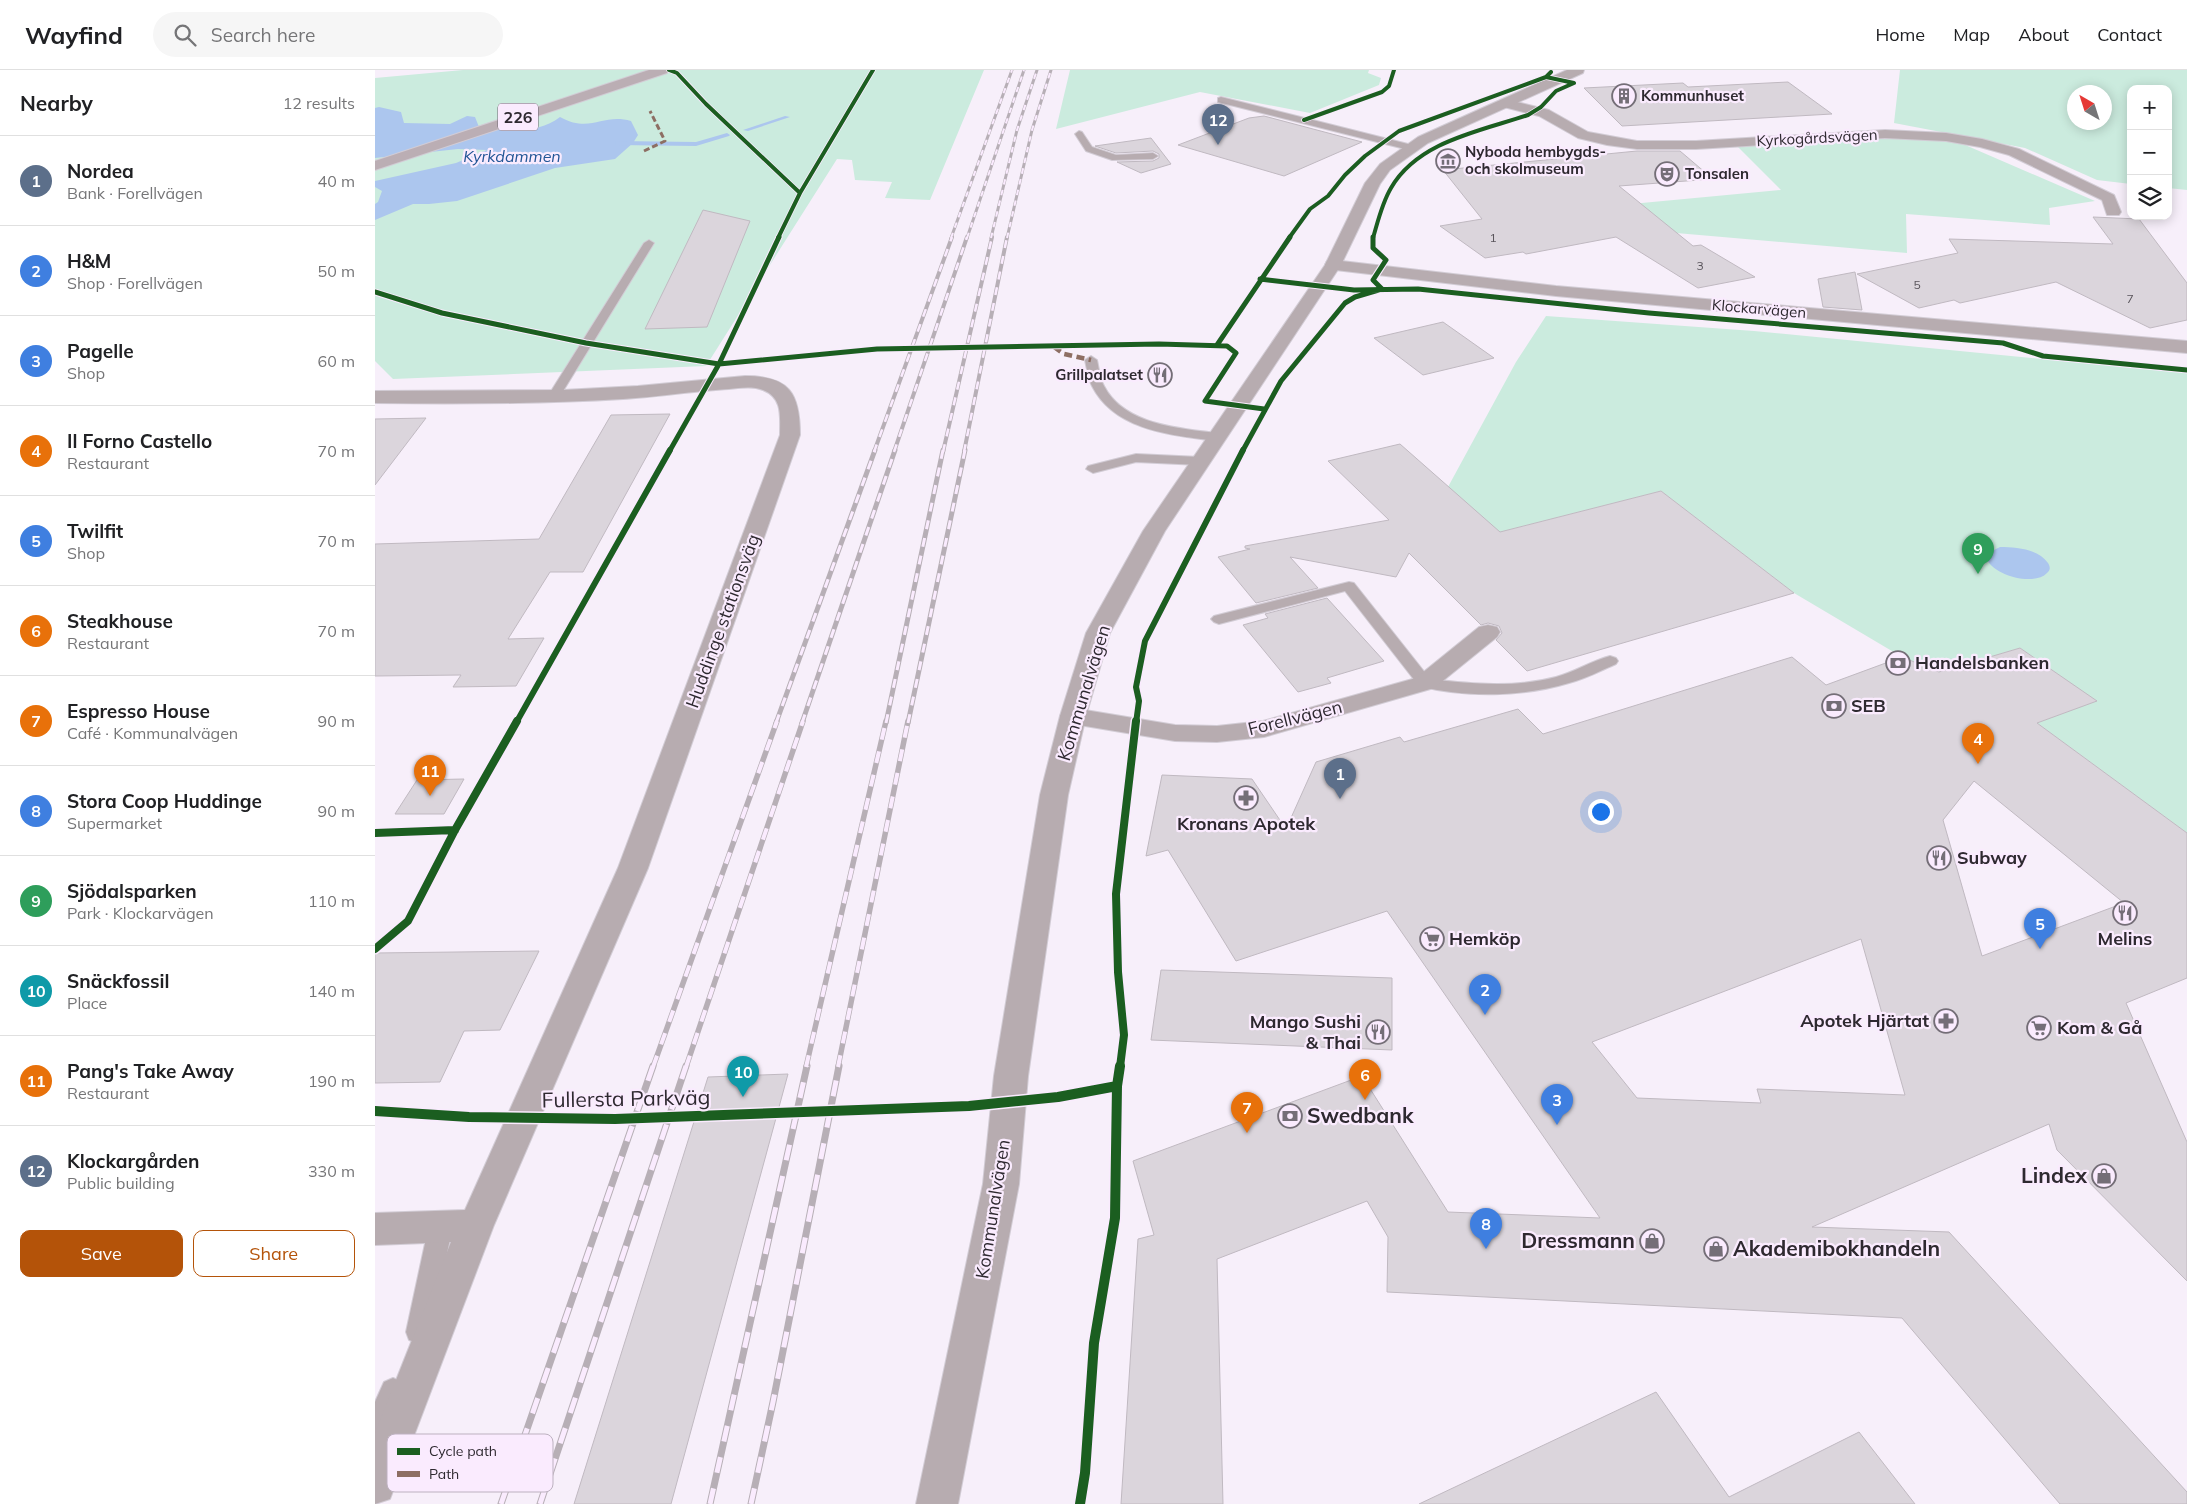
<!DOCTYPE html>
<html lang="en">
<head>
<meta charset="utf-8">
<style>
  :root { --surface:#fff; --page:#f6f6f6; --text:#202124; --muted:#757577; --line:#e0e0e0; --accent:#b45309 }
  body { margin:0; font-family:Mulish,sans-serif; background:var(--page); color:var(--text) }
  .controls { position:absolute; right:15px; top:15px; display:grid; overflow:hidden; border-radius:10px; box-shadow:0 2px 12px #0003 }
  .controls button { width:45px; height:45px; display:grid; place-items:center; padding:0; border:0; border-bottom:1px solid var(--line); background:var(--surface); color:var(--text); font:25px sans-serif }
  .compass { position:absolute; left:1692px; top:15px; width:45px; height:45px; border-radius:50%; background:var(--surface); box-shadow:0 2px 12px #0003; rotate:321deg }
  .you { position:absolute; left:1225px; top:741px; width:18px; height:18px; margin:-12px; border:4px solid #fff; border-radius:50%; background:#1a73e8; box-shadow:0 0 0 8px #1a73e833 }
  .badge { display:grid; place-items:center; width:32px; height:32px; border-radius:50%; background:var(--accent); color:#fff; font-size:16px; font-weight:700 }
  .pin { position:absolute; translate:-50% -41px; filter:drop-shadow(0 1px 2px #0008) }
  .pin::after { content:''; position:absolute; top:26px; width:18px; height:15px; background:inherit; clip-path:polygon(0 0,100% 0,50% 100%) }
  .list { margin:0; padding:0; list-style:none }
  h2 { display:flex; justify-content:space-between; align-items:center; height:65px; margin:0; padding:0 20px; font-size:21px }
  h2 small { font-size:16px; font-weight:400; color:var(--muted) }
  .list li { display:grid; grid-template-columns:32px 1fr auto; gap:15px; align-items:center; box-sizing:border-box; height:90px; padding:0 20px; border-top:1px solid var(--line) }
  .list b { display:block; font-size:19px; white-space:nowrap }
  .list p { margin:0; font-size:16px; white-space:nowrap; color:var(--muted) }
  .list em { font-size:16px; font-style:normal; color:var(--muted) }
  .actions { display:flex; gap:10px; padding:15px 20px }
  .actions a { flex:1; padding:11px 0; border:1px solid var(--accent); border-radius:10px; text-align:center; font-size:18px; color:var(--accent) }
  .actions .main { background:var(--accent); color:#fff }
  .icon { flex:none; width:28px; height:28px; fill:none; stroke:currentColor; stroke-width:2; stroke-linecap:round; stroke-linejoin:round }
  .map { position:relative; flex:none; width:1812px; height:1434px; overflow:hidden }
  header { display:flex; align-items:center; gap:30px; box-sizing:border-box; height:70px; padding:0 25px; background:var(--surface); border-bottom:1px solid var(--line) }
  header strong { font-size:24px }
  nav { display:flex; gap:28px; margin-inline-start:auto; font-size:18px }
  .search { width:350px; height:45px; background:var(--page); display:flex; align-items:center; gap:12px; box-sizing:border-box; padding:0 18px; border-radius:28px; color:var(--muted); font-size:19px }
  main { display:flex }
  aside { flex:1; background:var(--surface) }
  .map>svg:first-child { display:block }
  .green { fill:#cbebde; fill-rule:evenodd }
  .water { fill:#acc6ee }
  .lines { fill:none; stroke-linecap:round; stroke-linejoin:round }
  .stream { fill:#acc6ee; fill-rule:evenodd }
  .building { fill:#dbd5dc; stroke:#c0b9c1; fill-rule:evenodd }
  .service-casing { stroke:#d2ccd5; stroke-width:2 }
  .minor-casing { stroke:#d2ccd5; stroke-width:2 }
  .tertiary-casing { stroke:#d2ccd5; stroke-width:2 }
  .primary-casing { stroke:#d2ccd5; stroke-width:2 }
  .service { fill:#b7acb0; fill-rule:evenodd }
  .minor { fill:#b7acb0; fill-rule:evenodd }
  .tertiary { fill:#b7acb0; fill-rule:evenodd }
  .primary { fill:#bbaeb4; fill-rule:evenodd }
  .rail-far4-casing { stroke:#b7afb6; stroke-width:3 }
  .rail-far3-casing { stroke:#b7afb6; stroke-width:4 }
  .rail-far2-casing { stroke:#b7afb6; stroke-width:5 }
  .rail-far1-casing { stroke:#b7afb6; stroke-width:5.5 }
  .rail-casing { stroke:#b7afb6; stroke-width:7 }
  .rail-far4 { stroke:#faebfe; stroke-width:2; stroke-dasharray:5.5; stroke-linecap:butt }
  .rail-far3 { stroke:#faebfe; stroke-width:2.5; stroke-dasharray:8; stroke-linecap:butt }
  .rail-far2 { stroke:#faebfe; stroke-width:3; stroke-dasharray:9; stroke-linecap:butt }
  .rail-far1 { stroke:#faebfe; stroke-width:4; stroke-dasharray:12; stroke-linecap:butt }
  .rail { stroke:#faebfe; stroke-width:5; stroke-dasharray:16; stroke-linecap:butt }
  .quiet-far1 { stroke:#8d6e63; stroke-width:3; stroke-dasharray:6 3; stroke-linecap:butt }
  .quiet { stroke:#8d6e63; stroke-width:4.5; stroke-dasharray:8 4.5; stroke-linecap:butt }
  .cycleway-far4-casing { stroke:#faebfe; stroke-width:5.5 }
  .cycleway-far3-casing { stroke:#faebfe; stroke-width:7 }
  .cycleway-far2-casing { stroke:#faebfe; stroke-width:9 }
  .cycleway-far1-casing { stroke:#faebfe; stroke-width:11 }
  .cycleway-casing { stroke:#faebfe; stroke-width:13 }
  .cycleway-far4 { stroke:#1b5e20; stroke-width:4 }
  .cycleway-far3 { stroke:#1b5e20; stroke-width:5 }
  .cycleway-far2 { stroke:#1b5e20; stroke-width:6 }
  .cycleway-far1 { stroke:#1b5e20; stroke-width:8 }
  .cycleway { stroke:#1b5e20; stroke-width:10 }
  .labels { text-anchor:middle; stroke-width:4.5; stroke-linejoin:round; paint-order:stroke }
  .far-number-label { font-size:12px; fill:#59545b }
  .far-poi-label { font-size:15px; font-weight:bold; fill:#2e2930; stroke:#faebfe; text-anchor:start }
  .far-street-label { font-size:15px; fill:#2e2930; stroke:#faebfe }
  .shield { fill:#faebfe; stroke:#6b636e; stroke-width:1 }
  .shield-label { font-size:16px; font-weight:bold; fill:#2e2930 }
  .far-water-label { font-size:16px; font-style:italic; fill:#225696; stroke:#faebfe }
  .street-label { font-size:18px; fill:#2e2930; stroke:#faebfe }
  .poi-label { font-size:18px; font-weight:bold; fill:#2e2930; stroke:#faebfe; text-anchor:start }
  .near-street-label { font-size:21px; fill:#2e2930; stroke:#faebfe }
  .near-poi-label { font-size:21px; font-weight:bold; fill:#2e2930; stroke:#faebfe; text-anchor:start }
  .key { fill:#faebfe; stroke:#bdb1c0; stroke-width:1 }
  .key-label { font-size:14px; fill:#2e2930 }
</style>
</head>
<body>
<header>
<strong>Wayfind</strong>
<div class="search"><svg class="icon" aria-label="search" viewBox="0 0 24 24"><circle cx="10" cy="10" r="6"/><path d="M15 15l6 6"/></svg>Search here</div>
<nav><a>Home</a><a>Map</a><a>About</a><a>Contact</a></nav>
</header>
<main>
<aside>
<h2>Nearby<small>12 results</small></h2>
<ul class="list">
<li><span class="badge" style="background:#5c6f8a">1</span><div><b>Nordea</b><p>Bank · Forellvägen</p></div><em>40 m</em></li>
<li><span class="badge" style="background:#3f7fe0">2</span><div><b>H&amp;M</b><p>Shop · Forellvägen</p></div><em>50 m</em></li>
<li><span class="badge" style="background:#3f7fe0">3</span><div><b>Pagelle</b><p>Shop</p></div><em>60 m</em></li>
<li><span class="badge" style="background:#e8710a">4</span><div><b>Il Forno Castello</b><p>Restaurant</p></div><em>70 m</em></li>
<li><span class="badge" style="background:#3f7fe0">5</span><div><b>Twilfit</b><p>Shop</p></div><em>70 m</em></li>
<li><span class="badge" style="background:#e8710a">6</span><div><b>Steakhouse</b><p>Restaurant</p></div><em>70 m</em></li>
<li><span class="badge" style="background:#e8710a">7</span><div><b>Espresso House</b><p>Café · Kommunalvägen</p></div><em>90 m</em></li>
<li><span class="badge" style="background:#3f7fe0">8</span><div><b>Stora Coop Huddinge</b><p>Supermarket</p></div><em>90 m</em></li>
<li><span class="badge" style="background:#2e9e5b">9</span><div><b>Sjödalsparken</b><p>Park · Klockarvägen</p></div><em>110 m</em></li>
<li><span class="badge" style="background:#0f9aa8">10</span><div><b>Snäckfossil</b><p>Place</p></div><em>140 m</em></li>
<li><span class="badge" style="background:#e8710a">11</span><div><b>Pang's Take Away</b><p>Restaurant</p></div><em>190 m</em></li>
<li><span class="badge" style="background:#5c6f8a">12</span><div><b>Klockargården</b><p>Public building</p></div><em>330 m</em></li>
</ul>
<div class="actions"><a class="main">Save</a><a>Share</a></div>
</aside>
<div class="map">
<svg width="1812" height="1434" viewBox="0 0 1812 1434">
  <rect width="100%" height="100%" fill="#f7effa"/>
  <path class="green" d="M88,0H609L555,130L510,128L517,112L480,110L477,90L462,89L331,296L18,309L0,291V8Z
    M695,0H994L993,3L1006,8L1004,15L935,43L825,22L681,59Z
    M1525,0H1812V120L1793,118V19H1756V114L1722,110L1650,78L1519,53ZM1700,22H1730V52H1700Z
    M1532,66L1581,71L1720,131L1674,138L1675,155L1531,144L1532,183L1186,153L1171,142L1406,120L1361,75Z
    M1171,246L1379,261L1812,303V763L1662,653L1721,631L1645,578L1564,602L1527,587L1419,523L1286,421L1036,485L1141,292Z"/>
  <path class="water" d="M4,37L26,42L29,53L75,54L92,46L100,47L104,57C131,60 162,65 185,47C216,64 227,43 256,51L263,65L258,73L240,89L180,98L82,131L54,134H38L0,150V134L3,132L7,121L0,117V111L81,93L112,80L83,79L0,88V38Z
    M1625,477C1641,477 1663,479 1673,493C1675,496 1676,500 1672,503C1659,517 1616,505 1611,487L1613,483Z"/>
  <g class="lines">
    <path class="stream" d="M410,46L415,47L373,61L368,60Z
      M352,63L355,65L354,66L321,76L242,75L239,73L242,71L321,72Z"/>
  </g>
  <path class="building" d="M1413,12L1457,44L1247,56L1209,18L1308,13L1313,17Z
    M889,46L987,72L909,106L803,75L874,48Z
    M776,68L796,94L766,103L742,92L778,91L784,88V84L778,81L741,83L720,76Z
    M1262,81H1305L1338,109L1244,116L1318,176L1326,175L1380,207L1323,218L1241,167L1151,184L1148,182L1110,188L1065,156L1107,149L1068,100Z
    M328,140L375,151L332,257L270,259Z
    M1718,147L1764,149L1812,213V250L1775,258L1681,212L1585,233L1579,230L1544,238L1482,204L1583,183L1574,169L1738,174Z
    M1480,202L1487,240L1448,237L1443,209Z
    M1068,252L1119,288L1048,305L999,268Z
    M295,344L208,502H175L133,569L169,568L141,616L78,617L86,605L0,606V474L164,469L236,345Z
    M51,348L0,415V349Z
    M1025,374L1125,462L1286,421L1419,523L1152,601L1121,570L1127,563L1124,556L1113,553L1106,555L1034,483L1021,507L915,487L943,518L881,533L843,487L875,479L870,478V476L1014,450L953,391Z
    M952,528L1009,591L952,608L956,613L923,622L868,555L893,548L890,544Z
    M1645,578L1722,631L1662,653L1812,763V908L1751,933L1812,1072V1211L1682,1080L1674,1054L1437,1157L1574,1162L1812,1422V1434H1685L1527,1248L1012,1222L1013,1167L992,1131L842,1189L848,1434H746L763,1169L779,1165L758,1091L987,1006L1073,1142L1225,1148L1012,841L861,891L793,780L771,786L787,705L877,709L911,759L941,692L1025,667L1029,672L1143,639L1168,664L1417,587L1451,615L1527,587L1564,602ZM1599,711L1749,833L1607,886L1568,750ZM1486,869L1530,1025L1382,1019L1386,1033L1262,1028L1217,972Z
    M89,709L69,744H20L42,710Z
    M164,881L125,960L89,961L65,1012L0,1013V883Z
    M786,900L1017,908V980L776,970Z
    M413,1004L296,1434H199L333,1007Z
    M1281,1322L1354,1427L1484,1362L1540,1434H1044Z"/>
  <g class="lines">
    <g class="service-casing">
      <path id="service" d="M846,27L1037,75L1039,77L1034,80L843,32V28Z
        M704,61L707,62L717,77L741,85L778,83L783,86L778,89L737,90L711,81L700,64Z
        M274,170L279,173L185,326L183,329H175L173,326L269,173Z
        M716,286L722,290C724,299 725,309 729,316C749,355 804,358 841,363L847,367L841,371C797,365 740,361 717,316C713,309 712,299 710,290Z
        M761,384L825,387L832,391L825,395L761,392L718,403L711,399L713,396Z
        M974,512L979,513L1055,609C1097,614 1140,618 1181,607C1200,602 1216,591 1235,586L1241,588L1243,591L1241,594C1225,601 1210,609 1194,613C1148,627 1091,628 1044,616L970,521L844,554L839,552L836,549L839,546Z
        M66,1145L74,1148L78,1155L55,1262L52,1270L43,1273L34,1270L31,1262L54,1155L58,1148Z
        M18,1308L27,1312L31,1320L9,1370L0,1373V1332L9,1312Z"/>
    </g>
    <g class="minor-casing">
      <path id="minor" d="M1130,29L1174,40L1213,62L1262,71H1321L1510,60L1571,63L1607,69L1644,79L1739,125L1746,142L1744,145H1732L1727,130L1634,85L1605,77L1571,71L1510,68L1321,79H1262L1232,75L1203,68L1164,46L1125,36L1123,33Z
        M958,190L1181,216L1812,271V283L1181,226L952,199L950,195L952,191Z
        M370,306C414,306 425,323 425,365L273,798L119,1155L15,1429L0,1434V1363L76,1172L0,1175V1143L90,1140L243,798L405,365C405,346 408,328 388,320C377,316 365,318 354,319C318,321 283,327 248,329C165,334 83,334 0,333V321L188,320L263,316Z
        M1113,555L1122,557L1125,562L1122,567L1059,618L889,667L842,672L800,671L698,654L689,652L685,646L689,640L698,638L800,655L842,656L888,651L1041,608L1104,557Z"/>
    </g>
    <g class="tertiary-casing">
      <path id="tertiary" d="M1192,0H1209L1208,3L1053,73L1015,100L1005,114L966,195L790,461L735,563L711,646L693,725L653,1006L644,1114L583,1434H541L608,1114L619,1006L665,725L685,646L711,563L768,461L950,195L990,113L1005,94L1043,67Z"/>
    </g>
    <g class="primary-casing">
      <path id="primary" d="M274,0H293L292,3L0,100V91Z"/>
    </g>
    <use href="#service" class="service"/>
    <use href="#minor" class="minor"/>
    <use href="#tertiary" class="tertiary"/>
    <use href="#primary" class="primary"/>
    <g class="rail-far4-casing">
      <path id="rail-far4" d="M576,168L637,0
        M592,168L649,0
        M616,168L642,60L662,0
        M632,168L657,60L676,0"/>
    </g>
    <g class="rail-far3-casing">
      <path id="rail-far3" d="M499,382L577,167
        M519,382L592,167
        M568,382L617,167
        M589,382L632,167"/>
    </g>
    <g class="rail-far2-casing">
      <path id="rail-far2" d="M401,653L500,380
        M427,653L520,380
        M511,653L568,380
        M533,653L590,380"/>
    </g>
    <g class="rail-far1-casing">
      <path id="rail-far1" d="M278,997L402,651
        M311,997L428,651
        M431,997L511,651
        M463,997L533,651"/>
    </g>
    <g class="rail-casing">
      <path id="rail" d="M126,1434L278,996
        M165,1434L311,996
        M335,1434L432,996
        M376,1434L398,1332L464,996"/>
    </g>
    <use href="#rail-far4" class="rail-far4"/>
    <use href="#rail-far3" class="rail-far3"/>
    <use href="#rail-far2" class="rail-far2"/>
    <use href="#rail-far1" class="rail-far1"/>
    <use href="#rail" class="rail"/>
    <path class="quiet-far1" d="M269,81L290,71L275,41"/>
    <path class="quiet" d="M679,277L689,284L716,290"/>
    <g class="cycleway-far4-casing">
      <path id="cycleway-far4" d="M294,0L302,3L331,34L425,123
        M929,50L1007,22L1014,16L1019,0
        M403,168L425,123L498,0
        M914,168L935,139L953,126L970,105L990,86L1024,61L1171,7L1176,2
        M998,168C1003,151 1007,133 1016,118C1043,71 1106,61 1153,45L1166,37L1181,21L1199,13L1171,7"/>
    </g>
    <g class="cycleway-far3-casing">
      <path id="cycleway-far3" d="M885,209L979,220L1043,219L1274,243L1628,273L1668,286L1812,300
        M0,222L67,243L211,273L344,294L502,279L784,274L852,276L861,283L830,331L889,339
        M842,275L915,167
        M294,382L344,294L404,167
        M867,382L906,311L970,233L980,227L1007,219L998,210L1011,190L998,178V167"/>
    </g>
    <g class="cycleway-far2-casing">
      <path id="cycleway-far2" d="M141,653L295,380
        M761,653L764,631L761,617L770,571L868,380"/>
    </g>
    <g class="cycleway-far1-casing">
      <path id="cycleway-far1" d="M0,763L80,760
        M0,879L33,851L80,760L142,651
        M745,997L749,965L743,902L741,824L761,651"/>
    </g>
    <g class="cycleway-casing">
      <path id="cycleway" d="M0,1041L94,1047L240,1049L594,1036L683,1027L742,1016
        M705,1434L710,1403L719,1273L740,1148L742,1016L745,996"/>
    </g>
    <use href="#cycleway-far4" class="cycleway-far4"/>
    <use href="#cycleway-far3" class="cycleway-far3"/>
    <use href="#cycleway-far2" class="cycleway-far2"/>
    <use href="#cycleway-far1" class="cycleway-far1"/>
    <use href="#cycleway" class="cycleway"/>
  </g>
  <defs>
    <g id="building-ring" transform="scale(1.25)"><circle r="9.5" fill="#faebfe" stroke="#746e77" stroke-width="1.5"/><path d="M-4-6H4V6H1V3H-1V6H-4ZM-2.5-4.3h1.7v1.8h-1.7ZM.8-4.3h1.7v1.8H.8ZM-2.5-1h1.7V.8h-1.7ZM.8-1h1.7V.8H.8Z" fill="#746e77"/></g>
    <g id="museum-ring" transform="scale(1.25)"><circle r="9.5" fill="#faebfe" stroke="#746e77" stroke-width="1.5"/><path d="M0-6L6-3V-2H-6V-3ZM-5-1h2V3h-2ZM-1-1h2V3h-2ZM3-1h2V3H3ZM-6 4H6V6H-6Z" fill="#746e77"/></g>
    <g id="theatre-ring" transform="scale(1.25)"><circle r="9.5" fill="#faebfe" stroke="#746e77" stroke-width="1.5"/><path d="M-5-5.5Q0-4 5-5.5V0Q5 5 0 6Q-5 5-5 0ZM-3.3-2.5H-1v1.5H-3.3ZM1-2.5H3.3v1.5H1ZM-2.8 1Q0 5.5 2.8 1Z" fill="#746e77"/></g>
    <g id="restaurant-ring" transform="scale(1.25)"><circle r="9.5" fill="#faebfe" stroke="#746e77" stroke-width="1.5"/><path d="M-5-6h1v4h1v-4h1v4h1v-4h1v5L-1.5 .5V6h-2V.5L-5-1ZM5-6V6H3V1.5H1.5Q1.5-4 5-6Z" fill="#746e77"/></g>
    <g id="bank-ring" transform="scale(1.25)"><circle r="9.5" fill="#faebfe" stroke="#746e77" stroke-width="1.5"/><path d="M-6-4H6V4H-6ZM0-2.3a2.3 2.3 0 1 0 0 4.6a2.3 2.3 0 1 0 0-4.6Z" fill="#746e77"/></g>
    <g id="pharmacy-ring" transform="scale(1.25)"><circle r="9.5" fill="#faebfe" stroke="#746e77" stroke-width="1.5"/><path d="M-2-6h4v4h4v4h-4v4h-4v-4h-4v-4h4Z" fill="#746e77"/></g>
    <g id="supermarket-ring" transform="scale(1.25)"><circle r="9.5" fill="#faebfe" stroke="#746e77" stroke-width="1.5"/><path d="M-6-5.5h2.5l.6 2H6L4.5 2H-2.5L-4.4-4H-6ZM-1.5 3.2a1.3 1.3 0 1 0 .1 0ZM3 3.2a1.3 1.3 0 1 0 .1 0Z" fill="#746e77"/></g>
    <g id="shop-ring" transform="scale(1.25)"><circle r="9.5" fill="#faebfe" stroke="#746e77" stroke-width="1.5"/><path d="M-5-2.5h2.3a2.7 3.5 0 0 1 5.4 0H5L5.5 6h-11ZM-1.5-2.5h3a1.5 2.3 0 0 0-3 0Z" fill="#746e77"/></g>
  </defs>
  <g fill-rule="evenodd">
    <use href="#building-ring" x="1249" y="26"/>
    <use href="#museum-ring" x="1073" y="91"/>
    <use href="#theatre-ring" x="1292" y="104"/>
    <use href="#restaurant-ring" x="785" y="305"/>
    <use href="#bank-ring" x="1523" y="593"/>
    <use href="#bank-ring" x="1459" y="636"/>
    <use href="#pharmacy-ring" x="871" y="728"/>
    <use href="#restaurant-ring" x="1564" y="788"/>
    <use href="#restaurant-ring" x="1750" y="843"/>
    <use href="#supermarket-ring" x="1057" y="869"/>
    <use href="#pharmacy-ring" x="1571" y="951"/>
    <use href="#supermarket-ring" x="1664" y="958"/>
    <use href="#restaurant-ring" x="1003" y="962"/>
    <use href="#bank-ring" x="915" y="1046"/>
    <use href="#shop-ring" x="1729" y="1106"/>
    <use href="#shop-ring" x="1277" y="1171"/>
    <use href="#shop-ring" x="1341" y="1179"/>
  </g>
  <g class="labels">
    <g class="far-number-label">
      <text x="1118" y="172">1</text>
      <text x="1325" y="200">3</text>
      <text x="1542" y="219">5</text>
      <text x="1755" y="233">7</text>
    </g>
    <g class="far-poi-label">
      <text x="1266" y="31">Kommunhuset</text>
      <text x="1090" y="87">Nyboda hembygds-<tspan x="1090" dy="17">och skolmuseum</tspan></text>
      <text x="1310" y="109">Tonsalen</text>
      <text x="768" y="310" text-anchor="end">Grillpalatset</text>
    </g>
    <g class="far-street-label">
      <text transform="translate(1442 68) rotate(-3)" y="5">Kyrkogårdsvägen</text>
      <text transform="translate(1384 239) rotate(5)" y="5">Klockarvägen</text>
    </g>
    <rect class="shield" x="123" y="33.5" width="40" height="27" rx="4"/>
    <g class="shield-label">
      <text x="143" y="53">226</text>
    </g>
    <g class="far-water-label">
      <text x="137" y="92">Kyrkdammen</text>
    </g>
    <g class="street-label">
      <text transform="translate(348 551) rotate(-70)" y="6">Huddinge stationsväg</text>
      <text transform="translate(709 623) rotate(-73)" y="6">Kommunalvägen</text>
      <text transform="translate(920 648) rotate(-14)" y="6">Forellvägen</text>
      <text transform="translate(618 1139) rotate(-81)" y="6">Kommunalvägen</text>
    </g>
    <g class="poi-label">
      <text x="1540" y="599">Handelsbanken</text>
      <text x="1476" y="642">SEB</text>
      <text x="871" y="760" text-anchor="middle">Kronans Apotek</text>
      <text x="1582" y="794">Subway</text>
      <text x="1074" y="875">Hemköp</text>
      <text x="1750" y="875" text-anchor="middle">Melins</text>
      <text x="1554" y="957" text-anchor="end">Apotek Hjärtat</text>
      <text x="986" y="958" text-anchor="end">Mango Sushi<tspan x="986" dy="21">&amp; Thai</tspan></text>
      <text x="1682" y="964">Kom &amp; Gå</text>
    </g>
    <g class="near-street-label">
      <text transform="translate(251 1029) rotate(-1)" y="7">Fullersta Parkväg</text>
    </g>
    <g class="near-poi-label">
      <text x="932" y="1053">Swedbank</text>
      <text x="1712" y="1113" text-anchor="end">Lindex</text>
      <text x="1260" y="1178" text-anchor="end">Dressmann</text>
      <text x="1358" y="1186">Akademibokhandeln</text>
    </g>
  </g>
  <rect x="12" y="1364" width="166" height="58" rx="8" class="key"/>
  <rect x="22" y="1378" width="23" height="7" fill="#1b5e20"/>
  <rect x="22" y="1401" width="23" height="6" fill="#8d6e63"/>
  <g class="key-label">
    <text x="54" y="1386">Cycle path</text>
    <text x="54" y="1409">Path</text>
  </g>
</svg>
<div class="controls">
<button>+</button>
<button>−</button>
<button><svg class="icon" aria-label="layers" viewBox="0 0 24 24"><path d="M12 4l9 5-9 5-9-5zM3 14l9 5 9-5"/></svg></button>
</div>
<svg class="compass" viewBox="-18 -18 36 36"><path d="M0-13l5 13h-10z" fill="#e53935"/><path d="M0 13l5-13h-10z" fill="#757577"/></svg>
<div class="you"></div>
<div class="pin badge" style="left:965px;top:729px;background:#5c6f8a">1</div>
<div class="pin badge" style="left:1110px;top:945px;background:#3f7fe0">2</div>
<div class="pin badge" style="left:1182px;top:1055px;background:#3f7fe0">3</div>
<div class="pin badge" style="left:1603px;top:694px;background:#e8710a">4</div>
<div class="pin badge" style="left:1665px;top:879px;background:#3f7fe0">5</div>
<div class="pin badge" style="left:990px;top:1030px;background:#e8710a">6</div>
<div class="pin badge" style="left:872px;top:1063px;background:#e8710a">7</div>
<div class="pin badge" style="left:1111px;top:1179px;background:#3f7fe0">8</div>
<div class="pin badge" style="left:1603px;top:504px;background:#2e9e5b">9</div>
<div class="pin badge" style="left:368px;top:1027px;background:#0f9aa8">10</div>
<div class="pin badge" style="left:55px;top:726px;background:#e8710a">11</div>
<div class="pin badge" style="left:843px;top:75px;background:#5c6f8a">12</div>
</div>
</main>
</body>
</html>
